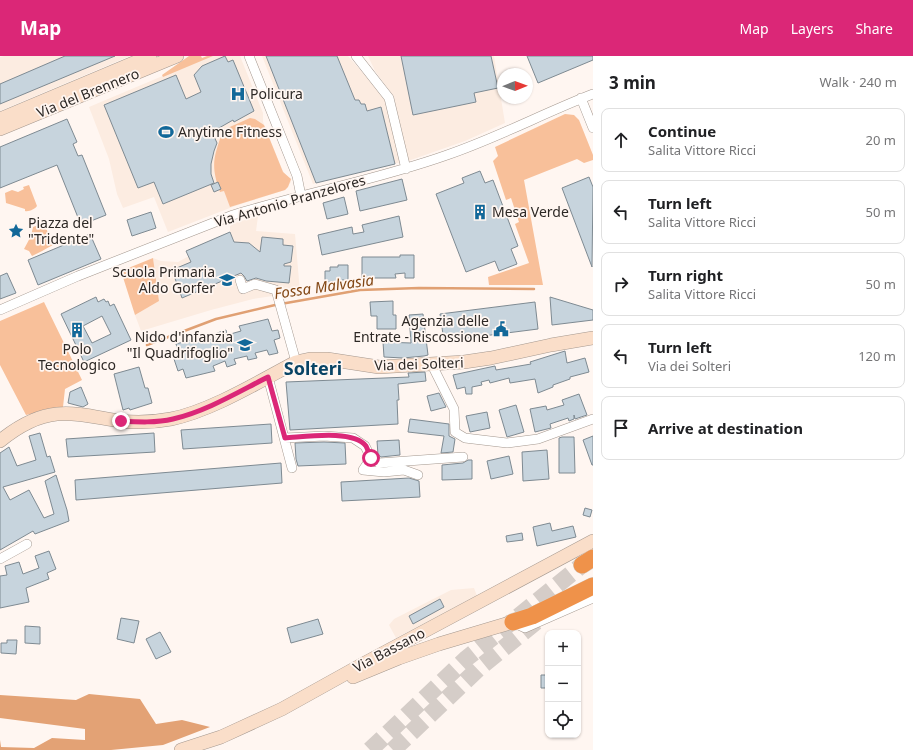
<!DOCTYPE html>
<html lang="en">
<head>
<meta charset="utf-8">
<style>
  :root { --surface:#fff; --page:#f6f6f6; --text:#202124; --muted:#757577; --line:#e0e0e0; --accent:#db2777 }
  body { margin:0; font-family:"Noto Sans",sans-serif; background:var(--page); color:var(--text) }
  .controls { position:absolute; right:12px; bottom:12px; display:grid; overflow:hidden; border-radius:8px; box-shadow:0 1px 3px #0004 }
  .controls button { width:36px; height:36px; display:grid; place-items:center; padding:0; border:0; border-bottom:1px solid var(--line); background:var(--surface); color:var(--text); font:20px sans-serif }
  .compass { position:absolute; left:497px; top:12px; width:36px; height:36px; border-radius:50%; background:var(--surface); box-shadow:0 1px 3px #0004; rotate:89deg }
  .stop { position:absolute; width:12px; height:12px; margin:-9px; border:3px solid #db2777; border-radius:50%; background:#fff }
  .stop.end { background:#db2777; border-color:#fff; box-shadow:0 1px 4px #0008 }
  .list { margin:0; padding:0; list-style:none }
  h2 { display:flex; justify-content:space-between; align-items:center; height:52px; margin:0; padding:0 16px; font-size:17px }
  h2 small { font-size:13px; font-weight:400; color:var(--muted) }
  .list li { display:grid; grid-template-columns:26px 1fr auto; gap:12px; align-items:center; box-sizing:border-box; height:64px; margin:0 8px 8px; padding:0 8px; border:1px solid var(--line); border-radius:8px }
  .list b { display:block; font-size:15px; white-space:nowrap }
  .list p { margin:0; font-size:13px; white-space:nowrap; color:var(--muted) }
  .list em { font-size:13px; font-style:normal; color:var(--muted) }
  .icon { flex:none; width:22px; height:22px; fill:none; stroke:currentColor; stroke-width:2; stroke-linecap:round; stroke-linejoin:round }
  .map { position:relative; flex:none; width:593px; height:694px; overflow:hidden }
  header { display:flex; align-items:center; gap:24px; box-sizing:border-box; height:56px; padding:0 20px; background:var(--accent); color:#fff }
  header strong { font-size:19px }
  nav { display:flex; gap:22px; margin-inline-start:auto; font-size:14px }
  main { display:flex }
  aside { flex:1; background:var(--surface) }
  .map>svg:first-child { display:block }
  .built { fill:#fcece1 }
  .green { fill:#f8c09a }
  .forest { fill:#e3a275 }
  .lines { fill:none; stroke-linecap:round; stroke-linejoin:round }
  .stream { stroke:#e0a073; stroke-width:2.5 }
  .building { fill:#c7d4dd; stroke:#7e8a92; fill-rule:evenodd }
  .highway-tunnel { stroke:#d5cdc8; stroke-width:17; stroke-dasharray:17 8; stroke-linecap:butt }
  .street-casing { stroke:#a4988f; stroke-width:10 }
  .secondary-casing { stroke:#a4988f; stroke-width:14 }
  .highway-casing { stroke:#d5d4d3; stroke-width:18 }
  .street { stroke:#fff; stroke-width:9 }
  .secondary { stroke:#fadec9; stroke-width:13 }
  .highway { stroke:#ef924a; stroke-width:17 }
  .route { stroke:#db2777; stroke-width:5 }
  .labels { text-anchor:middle; stroke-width:3.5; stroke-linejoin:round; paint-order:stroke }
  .street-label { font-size:14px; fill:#2d2825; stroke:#fff6f1 }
  .poi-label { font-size:14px; fill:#2d2825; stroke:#fff6f1; text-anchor:start }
  .water-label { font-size:15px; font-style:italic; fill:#824613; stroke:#fff6f1 }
  .district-label { font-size:18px; font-weight:bold; fill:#094465; stroke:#fff6f1 }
</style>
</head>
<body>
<header>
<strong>Map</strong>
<nav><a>Map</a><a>Layers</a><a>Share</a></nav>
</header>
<main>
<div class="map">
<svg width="593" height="694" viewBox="0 0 593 694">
  <rect width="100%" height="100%" fill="#fff6f1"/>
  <path class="built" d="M4,0H130L0,55V1Z
    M210,0H240L263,57V66L282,113L286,120L291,123V126L285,134L235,150L168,176L154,141L123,152L117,138L109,103L89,51Z
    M262,0H348L385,42L401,106L313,128Z
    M368,0H494L505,67L465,85L408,105L394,41L375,15Z
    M258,160L256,175L295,178L300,236L253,243L211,254L141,275L135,259L159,245L153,202L161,205L178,206L189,200L186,195L230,176V170L235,167Z
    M474,532L477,540L396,582L389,569L394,563L451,534Z"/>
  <path class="green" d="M189,0H201L202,2L207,0H213L163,21L162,19Z
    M565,58L574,59L579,64L593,99V104L584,107L577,103L524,124L543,229H489L488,221L529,207L515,168L519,166L511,142L506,144L493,105L498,100L495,91Z
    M250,62L255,63L264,69L283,116L291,123L288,131L285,134L230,151L224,135L220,136C210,108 214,101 223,74Z
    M29,129L37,150C35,153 29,156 25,155V153L6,147L5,137L12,134L18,136L24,133L23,131Z
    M44,167L53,189C45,193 39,197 32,200L29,195L24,193L31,180L33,171Z
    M153,202L159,245L135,259L121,215Z
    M44,246L82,324L65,333L63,351L26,359L0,309V265Z"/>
  <path class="forest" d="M89,638L140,643L156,668L182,664L210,671L163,689L111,694H0V684L1,691L34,692L52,682L85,684V673L0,662V639L76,644Z"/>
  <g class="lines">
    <path class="stream" d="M147,289L216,263L275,249L360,234L419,232L534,233"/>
  </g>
  <path class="building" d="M65,0H115L0,48V28Z
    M225,0L228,6L233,4L254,55L234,66L233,64L212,76L217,87L214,95L211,108V118L214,127L163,148L154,126L138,132L104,49L176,19L186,43L201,36L194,19L202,10Z
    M266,0H337L355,44H359L361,48H365L367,55L381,51L395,108L316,127Z
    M401,0H491L498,32L474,37L476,46L413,59Z
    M527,0H593V4L538,27Z
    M67,63L77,86L73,88L78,100L82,99L106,159L81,169L57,109L0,132V91Z
    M480,115L485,127L493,124L518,190L511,193L517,208L499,215L495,205L466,216L436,138L464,127L462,122Z
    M589,121L593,131L592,211L562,132Z
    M402,123L407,144L360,155L356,135Z
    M218,126L221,133L214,136L211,129Z
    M344,141L348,158L327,163L323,147Z
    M151,156L156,172L132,180L127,164Z
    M399,160L403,181L322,199L318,179L352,171L353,178L364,176L362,169Z
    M230,176L234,186L249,187L260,196L262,181L283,183V189L293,190L291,206L284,208V210H291L289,227L266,225L256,222L247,225L244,220L241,217L182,242L172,214L191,206L186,195Z
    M90,178L101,203L38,229L28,204Z
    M400,199H414V222H405V217L395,218L396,222H362V201H400Z
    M338,209H348V224H342V226H325V215H330V211H338Z
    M7,217L16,237L0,243V220Z
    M96,241L98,246L104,243L106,246L108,245L110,250L114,248L131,284L84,306L61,258ZM102,260L111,278L92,287L83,270Z
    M550,241L593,254V264L552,269Z
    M393,245V259H396V273H377V260H371L370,246Z
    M535,246L538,273L444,285L440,258Z
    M423,258L428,299L424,300L403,302L384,301L383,286L411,287L409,259Z
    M268,263L272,275L278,274L280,282L274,284L278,297L269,299L267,294L255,297L257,302L248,304L247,300L234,303L236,308L227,311L225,305L213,310L215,315L186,322L183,313L178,315L174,303L180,301L176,288L205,280L206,285L219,281L217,277L226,274L227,279L241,275L239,270Z
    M565,295L567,307L585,302L589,316L570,321V323L553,329V331L538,337L535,323L510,327L509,322L490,327L489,324L481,326L482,329L472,331V338H466L465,331L457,333L453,319L495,310L496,314L531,308L530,306Z
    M139,311L145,332H148L152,347L130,354L129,352L123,354L114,318Z
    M425,316L426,325L398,328L399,344H397L398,368L290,374L286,326L409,321L408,317Z
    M81,331L88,348L83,351L68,347L70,336Z
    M439,337L446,351L431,355L427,340Z
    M579,338L587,359L575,363L574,359V363L569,365L568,362L550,368L551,372L535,376L530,353L546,350L547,354L564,349L562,344Z
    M516,349L524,376L507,381L499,354Z
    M487,356L490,372L470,376L466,360Z
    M410,363L449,368V380L455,383L453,396L441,397L444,380L408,376Z
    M271,368L272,387L183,393L181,374Z
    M40,377L47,401L50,400L55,416L3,431L10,444L29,434L44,462L54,458L45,425L56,419L67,454L69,465L35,478L33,475L0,494V397L9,391L17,410L36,404L29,380Z
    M154,377L155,396L68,401L66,383Z
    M593,380V409H592L583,384Z
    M562,381H574L575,417H559V382Z
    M399,384L400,399L381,401L378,399L377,385Z
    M324,386L345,387L346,408L298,410L296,403L295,387Z
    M547,394L549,423L523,425L522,396Z
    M509,400L513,418L491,423L487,405Z
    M468,404H472V423L442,424V409L463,407Z
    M281,407L282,427L76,444L75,424Z
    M409,422L419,425L420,441L342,445L341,426Z
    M585,452L592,454L590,461L583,459Z
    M550,467L552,475L573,470L576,481L537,490L533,471Z
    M522,477L523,484L507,486L506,480Z
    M49,495L56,513L47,517L49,523L26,532L29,546L0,552V520L7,519L5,510L19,506L23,518L39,512L35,500Z
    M440,543L444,551L413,568L409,560Z
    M121,562L139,565L134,587L117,583Z
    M318,563L323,578L291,587L287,572Z
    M25,570L40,571V588L25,587Z
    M160,576L171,596L156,603L146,583Z
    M7,584H17L16,598L1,597V587H7Z
    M541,619H548V632H541Z"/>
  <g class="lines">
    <path class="highway-tunnel" d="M370,694L467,602L582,509
      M393,694L478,613L542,561"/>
    <g class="street-casing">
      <path id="street" d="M249,0L297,120L301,140
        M356,0L389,42L406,113
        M581,42L593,72
        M240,224L243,233L255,228L276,234L296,306
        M0,254L78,220L233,159C304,137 377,124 447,99C497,82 544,57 593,38
        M432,309L454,353L455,376L465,382L507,387L538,383L593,363
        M268,321L292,412
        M285,382L324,380L353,382L365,390L371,402L379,407L463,401
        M371,402L363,414L384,416L404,414L418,419
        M0,503L27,488
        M514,567L525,572L593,542"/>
    </g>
    <g class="secondary-casing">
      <path id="secondary" d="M0,63L150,0
        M0,73L177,0
        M0,385C16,372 35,360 57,358C78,356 99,362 120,365C137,367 155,366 171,363C211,355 260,325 296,306L310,303H327L379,311L464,306L491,302L551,289L593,282
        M353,621L399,602L439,588L513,566
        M181,694L221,681L282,653L363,608L593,485"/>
    </g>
    <g class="highway-casing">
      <path id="highway" d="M582,509L593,502
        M513,566L532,560L593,530"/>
    </g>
    <use href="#street" class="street"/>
    <use href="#secondary" class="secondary"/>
    <use href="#highway" class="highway"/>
  </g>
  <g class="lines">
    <path class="route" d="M121,365C138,366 156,367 173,363C207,355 238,336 268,321L285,382C304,381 353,373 366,390C368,394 369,398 371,402"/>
  </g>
  <defs>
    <g id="hospital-bare" transform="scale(1.2)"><path d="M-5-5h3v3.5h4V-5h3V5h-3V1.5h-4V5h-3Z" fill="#126899" stroke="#fff6f1" stroke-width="2.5" paint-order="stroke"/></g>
    <g id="stadium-bare" transform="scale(1.2)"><path d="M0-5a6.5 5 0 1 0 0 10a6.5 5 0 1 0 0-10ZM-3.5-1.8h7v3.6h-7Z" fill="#126899" stroke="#fff6f1" stroke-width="2.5" paint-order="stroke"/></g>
    <g id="building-bare" transform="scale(1.2)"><path d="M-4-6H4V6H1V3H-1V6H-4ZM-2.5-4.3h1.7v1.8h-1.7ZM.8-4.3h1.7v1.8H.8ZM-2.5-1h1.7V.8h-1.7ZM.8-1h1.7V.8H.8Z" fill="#126899" stroke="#fff6f1" stroke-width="2.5" paint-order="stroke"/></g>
    <g id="sight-bare" transform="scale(1.2)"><path d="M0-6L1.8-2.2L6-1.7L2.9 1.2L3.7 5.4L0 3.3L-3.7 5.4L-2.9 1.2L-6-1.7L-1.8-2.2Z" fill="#126899" stroke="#fff6f1" stroke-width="2.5" paint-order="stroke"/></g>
    <g id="school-bare" transform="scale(1.2)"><path d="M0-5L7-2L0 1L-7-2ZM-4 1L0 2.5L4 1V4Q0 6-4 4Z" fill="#126899" stroke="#fff6f1" stroke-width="2.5" paint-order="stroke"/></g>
    <g id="civic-bare" transform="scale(1.2)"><path d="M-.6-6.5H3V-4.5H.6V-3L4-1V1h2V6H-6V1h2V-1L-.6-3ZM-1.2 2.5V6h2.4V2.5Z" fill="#126899" stroke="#fff6f1" stroke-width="2.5" paint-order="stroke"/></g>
  </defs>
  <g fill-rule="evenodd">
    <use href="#hospital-bare" x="238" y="38"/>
    <use href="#stadium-bare" x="166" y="76"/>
    <use href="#building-bare" x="480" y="156"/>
    <use href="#sight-bare" x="16" y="175"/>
    <use href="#school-bare" x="227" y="224"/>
    <use href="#civic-bare" x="501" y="273"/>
    <use href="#building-bare" x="77" y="274"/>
    <use href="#school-bare" x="245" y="289"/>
  </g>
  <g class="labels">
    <g class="street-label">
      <text transform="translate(88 37) rotate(-22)" y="5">Via del Brennero</text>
      <text transform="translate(290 145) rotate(-16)" y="5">Via Antonio Pranzelores</text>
      <text transform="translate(419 308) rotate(-2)" y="5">Via dei Solteri</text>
      <text transform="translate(389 594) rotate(-28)" y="5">Via Bassano</text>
    </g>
    <g class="poi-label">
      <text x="250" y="43">Policura</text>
      <text x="178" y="81">Anytime Fitness</text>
      <text x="492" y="161">Mesa Verde</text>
      <text x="28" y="172">Piazza del<tspan x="28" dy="16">"Tridente"</tspan></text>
      <text x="215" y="221" text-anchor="end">Scuola Primaria<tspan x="215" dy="16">Aldo Gorfer</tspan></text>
      <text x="489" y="270" text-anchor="end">Agenzia delle<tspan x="489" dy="16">Entrate - Riscossione</tspan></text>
      <text x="233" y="286" text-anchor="end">Nido d'infanzia<tspan x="233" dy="16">"Il Quadrifoglio"</tspan></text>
      <text x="77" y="298" text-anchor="middle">Polo<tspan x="77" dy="16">Tecnologico</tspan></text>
    </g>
    <g class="water-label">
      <text transform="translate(324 231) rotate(-8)" y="5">Fossa Malvasia</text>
    </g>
    <g class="district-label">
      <text x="313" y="319">Solteri</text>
    </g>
  </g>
</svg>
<div class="controls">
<button>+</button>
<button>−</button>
<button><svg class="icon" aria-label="locate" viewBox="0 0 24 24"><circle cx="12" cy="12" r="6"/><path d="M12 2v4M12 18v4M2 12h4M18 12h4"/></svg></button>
</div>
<svg class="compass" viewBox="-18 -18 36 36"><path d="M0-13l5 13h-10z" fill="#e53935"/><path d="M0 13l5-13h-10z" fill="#757577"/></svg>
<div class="stop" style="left:371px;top:402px"></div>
<div class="stop end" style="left:121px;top:365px"></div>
</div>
<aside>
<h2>3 min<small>Walk · 240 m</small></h2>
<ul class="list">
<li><svg class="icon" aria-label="ahead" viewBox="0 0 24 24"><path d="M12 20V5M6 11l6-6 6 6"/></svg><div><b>Continue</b><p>Salita Vittore Ricci</p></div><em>20 m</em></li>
<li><svg class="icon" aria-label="left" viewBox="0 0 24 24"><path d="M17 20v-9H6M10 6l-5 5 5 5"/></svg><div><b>Turn left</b><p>Salita Vittore Ricci</p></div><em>50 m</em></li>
<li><svg class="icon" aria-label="right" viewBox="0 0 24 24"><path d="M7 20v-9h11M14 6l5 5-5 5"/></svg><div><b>Turn right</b><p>Salita Vittore Ricci</p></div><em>50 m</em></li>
<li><svg class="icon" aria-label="left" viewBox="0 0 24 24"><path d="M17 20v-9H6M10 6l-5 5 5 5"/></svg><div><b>Turn left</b><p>Via dei Solteri</p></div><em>120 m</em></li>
<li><svg class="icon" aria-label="arrive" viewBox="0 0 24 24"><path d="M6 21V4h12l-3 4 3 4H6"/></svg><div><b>Arrive at destination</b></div></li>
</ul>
</aside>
</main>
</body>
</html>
